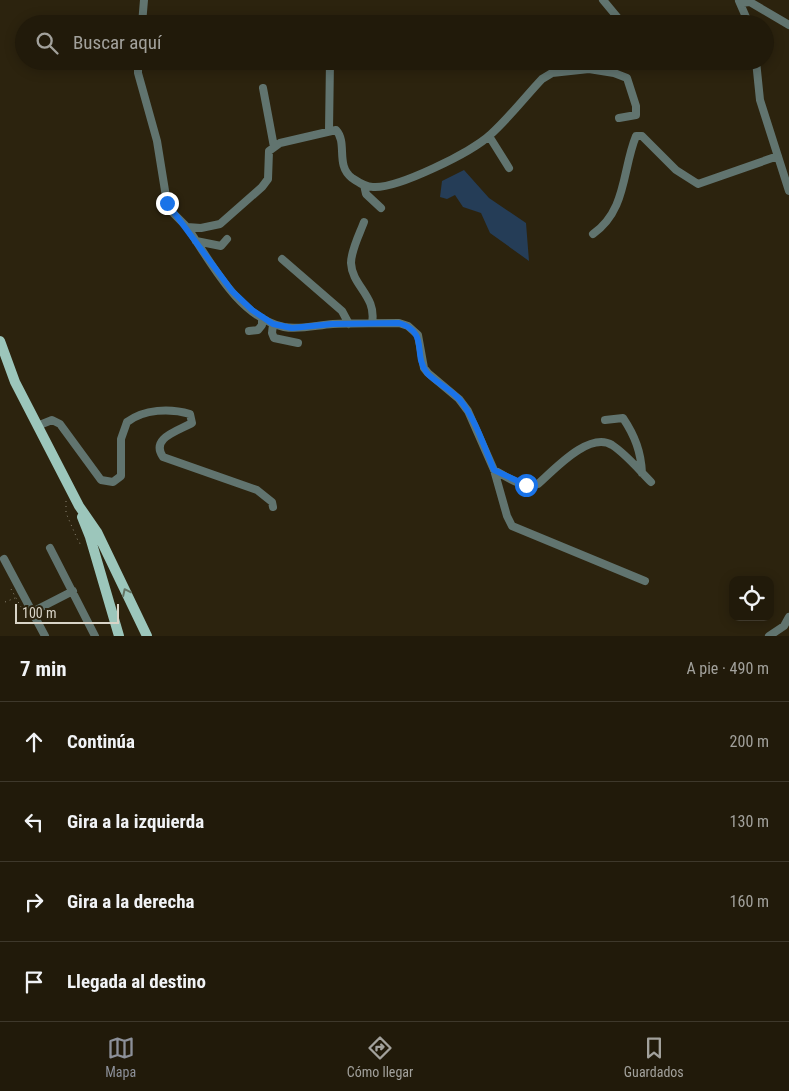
<!DOCTYPE html>
<html lang="es">
<head>
<meta charset="utf-8">
<style>
  :root { --surface:#211a0a; --page:#292313; --text:#f1f3f6; --muted:#a2a19c; --line:#3e382b; --accent:#8c9099 }
  body { margin:0; font-family:"Roboto Condensed",sans-serif; background:var(--page); color:var(--text) }
  .controls { position:absolute; right:15px; bottom:15px; display:grid; overflow:hidden; border-radius:10px; box-shadow:0 2px 12px #0003 }
  .controls button { width:45px; height:45px; display:grid; place-items:center; padding:0; border:0; border-bottom:1px solid var(--line); background:var(--surface); color:var(--text); font:25px sans-serif }
  .scale { position:absolute; left:15px; bottom:12px; width:104px; box-sizing:border-box; padding-left:5px; border:2px solid #d9d4c7; border-top:0; font-size:14px; line-height:18px; white-space:nowrap; color:#d9d4c7; -webkit-text-stroke:4px #2c230e; paint-order:stroke }
  .stop { position:absolute; width:15px; height:15px; margin:-11px; border:4px solid #1a73e8; border-radius:50%; background:#fff }
  .stop.end { background:#1a73e8; border-color:#fff; box-shadow:0 1px 5px #0008 }
  .list { margin:0; padding:0; list-style:none }
  h2 { display:flex; justify-content:space-between; align-items:center; height:65px; margin:0; padding:0 20px; font-size:21px }
  h2 small { font-size:16px; font-weight:400; color:var(--muted) }
  .list li { display:grid; grid-template-columns:32px 1fr auto; gap:15px; align-items:center; box-sizing:border-box; height:80px; padding:0 20px; border-top:1px solid var(--line) }
  .list b { display:block; font-size:19px; white-space:nowrap }
  .list em { font-size:16px; font-style:normal; color:var(--muted) }
  .icon { flex:none; width:28px; height:28px; fill:none; stroke:currentColor; stroke-width:2; stroke-linecap:round; stroke-linejoin:round }
  .map { position:relative; flex:none; width:789px; height:636px; overflow:hidden }
  .search { position:absolute; background:var(--surface); box-shadow:0 2px 12px #0003; left:15px; right:15px; top:15px; height:55px; display:flex; align-items:center; gap:12px; box-sizing:border-box; padding:0 18px; border-radius:28px; color:var(--muted); font-size:19px }
  .sheet { height:385px; background:var(--surface) }
  nav { display:flex; justify-content:space-around; align-items:center; box-sizing:border-box; height:70px; border-top:1px solid var(--line); background:var(--surface); font-size:14px; color:var(--muted) }
  nav a { display:grid; justify-items:center; gap:2px }
  nav .on { color:var(--accent) }
  .map>svg:first-child { display:block }
  .water { fill:#253d57 }
  .lines { fill:none; stroke-linecap:round; stroke-linejoin:round }
  .path { stroke:#8b8473; stroke-width:1; stroke-dasharray:1 4; stroke-linecap:butt }
  .minor { stroke:#61746f; stroke-width:8 }
  .major { stroke:#9cc6bb; stroke-width:10 }
  .oneway { stroke:#647464 }
  .route { stroke:#1a73e8; stroke-width:6 }
</style>
</head>
<body>
<div class="map">
<svg width="789" height="636" viewBox="0 0 789 636">
  <rect width="100%" height="100%" fill="#2c230e"/>
  <path class="water" d="M464,170L489,198L526,223L529,261L490,233L481,213L463,207L455,195L447,199L440,197L442,181Z"/>
  <g class="lines">
    <path class="path" d="M66,501V513L79,543L83,544
      M11,589L21,607
      M5,602L15,598"/>
    <path class="minor" d="M603,0L623,24
      M739,1L749,24
      M741,3L750,2L789,25
      M142,24L144,0
      M138,61V73L157,141L167,203L173,213L187,227L201,228L220,224L262,187L268,179L269,151L280,143L336,130C348,143 335,165 352,178C358,182 365,187 373,187C397,189 472,152 490,135C509,118 525,97 542,79L552,73L589,69L603,61
      M756,61L760,100L789,191
      M137,63L183,65L189,62
      M589,69L614,73L627,78L636,106V115L619,118
      M263,88L274,147
      M329,130L330,61
      M489,136L509,168
      M364,185L366,194L381,208
      M364,222C360,233 351,250 351,263C352,286 377,296 372,323
      M187,227C211,262 238,317 284,327C300,330 317,325 333,324C355,323 377,323 399,323L408,326L418,335L424,368L428,373L459,399L468,411L494,470L507,516L512,526L645,581
      M593,234C627,210 622,170 636,136H642L676,170L698,184L778,156
      M196,241L221,246L227,239
      M282,259L342,311L349,324
      M273,324L272,333L274,338L298,343
      M249,331L258,330L262,325V318
      M605,420L623,418C635,436 641,452 642,473
      M37,426L52,420L60,424L101,480L113,482L121,476V439L127,422C144,409 170,408 190,414L192,423C178,431 150,438 163,457L257,490L272,502L273,507
      M494,470C507,477 523,489 538,484C554,470 589,431 612,445C626,454 639,470 651,482
      M50,548L95,636
      M4,559L45,636
      M32,612L73,591
      M769,636L784,626L789,617"/>
    <path class="major" d="M0,341L15,382L79,506L97,532L147,636
      M82,517L90,537L119,636"/>
  </g>
  <defs><path id="oneway-chevron" d="M-2-3.5L2.5 0L-2 3.5" fill="none" stroke-width="1.6" stroke-linecap="round" stroke-linejoin="round" transform="scale(1.25)"/></defs>
  <use class="oneway" href="#oneway-chevron" transform="translate(126 592) rotate(-116)"/>
  <g class="lines">
    <path class="route" d="M167,203L232,291L252,310L273,324L292,328L332,324L399,323C430,333 412,354 427,373C436,383 451,389 460,400C476,420 484,447 494,470L526,485"/>
  </g>
</svg>
<div class="controls">
<button><svg class="icon" aria-label="locate" viewBox="0 0 24 24"><circle cx="12" cy="12" r="6"/><path d="M12 2v4M12 18v4M2 12h4M18 12h4"/></svg></button>
</div>
<div class="scale">100 m</div>
<div class="stop" style="left:526px;top:485px"></div>
<div class="stop end" style="left:167px;top:203px"></div>
<div class="search"><svg class="icon" aria-label="search" viewBox="0 0 24 24"><circle cx="10" cy="10" r="6"/><path d="M15 15l6 6"/></svg>Buscar aquí</div>
</div>
<section class="sheet">
<h2>7 min<small>A pie · 490 m</small></h2>
<ul class="list">
<li><svg class="icon" aria-label="ahead" viewBox="0 0 24 24"><path d="M12 20V5M6 11l6-6 6 6"/></svg><div><b>Continúa</b></div><em>200 m</em></li>
<li><svg class="icon" aria-label="left" viewBox="0 0 24 24"><path d="M17 20v-9H6M10 6l-5 5 5 5"/></svg><div><b>Gira a la izquierda</b></div><em>130 m</em></li>
<li><svg class="icon" aria-label="right" viewBox="0 0 24 24"><path d="M7 20v-9h11M14 6l5 5-5 5"/></svg><div><b>Gira a la derecha</b></div><em>160 m</em></li>
<li><svg class="icon" aria-label="arrive" viewBox="0 0 24 24"><path d="M6 21V4h12l-3 4 3 4H6"/></svg><div><b>Llegada al destino</b></div></li>
</ul>
</section>
<nav>
<a class="on"><svg class="icon" aria-label="map" viewBox="0 0 24 24"><path d="M3 6l6-2 6 2 6-2v14l-6 2-6-2-6 2zM9 4v14M15 6v14"/></svg>Mapa</a>
<a><svg class="icon" aria-label="directions" viewBox="0 0 24 24"><path d="M12 3l9 9-9 9-9-9zM9 14v-3h6M13 9l2 2-2 2"/></svg>Cómo llegar</a>
<a><svg class="icon" aria-label="saved" viewBox="0 0 24 24"><path d="M7 4h10v16l-5-4-5 4z"/></svg>Guardados</a>
</nav>
</body>
</html>
